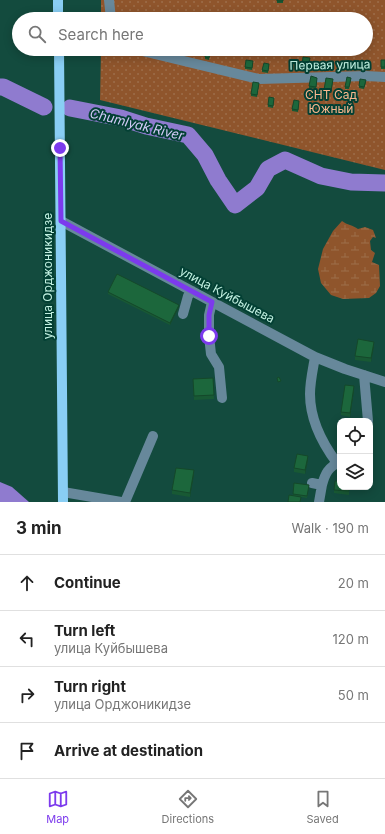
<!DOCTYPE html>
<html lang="en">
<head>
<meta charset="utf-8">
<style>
  :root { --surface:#fff; --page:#f6f6f6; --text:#222; --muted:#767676; --line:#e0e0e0; --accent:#7c3aed }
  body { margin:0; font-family:Inter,sans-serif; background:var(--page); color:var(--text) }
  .controls { position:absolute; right:12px; bottom:12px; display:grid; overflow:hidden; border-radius:8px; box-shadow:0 2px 10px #0003 }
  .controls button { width:36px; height:36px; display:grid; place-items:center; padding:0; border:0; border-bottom:1px solid var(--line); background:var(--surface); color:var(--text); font:20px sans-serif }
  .stop { position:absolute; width:12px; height:12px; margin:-9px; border:3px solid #7c3aed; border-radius:50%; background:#fff }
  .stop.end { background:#7c3aed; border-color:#fff; box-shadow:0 1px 4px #0008 }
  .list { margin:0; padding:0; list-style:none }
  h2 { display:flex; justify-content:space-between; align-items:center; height:52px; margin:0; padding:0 16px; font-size:17px }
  h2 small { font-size:13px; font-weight:400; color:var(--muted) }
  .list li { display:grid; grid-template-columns:26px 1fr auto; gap:12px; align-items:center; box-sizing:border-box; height:56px; padding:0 16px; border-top:1px solid var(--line) }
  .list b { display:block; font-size:15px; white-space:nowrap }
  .list p { margin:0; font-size:13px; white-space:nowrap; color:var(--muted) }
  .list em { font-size:13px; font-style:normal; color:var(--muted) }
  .icon { flex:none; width:22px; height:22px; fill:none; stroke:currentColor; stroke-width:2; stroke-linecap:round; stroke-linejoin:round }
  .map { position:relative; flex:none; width:385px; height:502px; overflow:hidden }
  .search { position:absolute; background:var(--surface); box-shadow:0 2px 10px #0003; left:12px; right:12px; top:12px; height:44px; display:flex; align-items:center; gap:10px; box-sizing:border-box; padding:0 14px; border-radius:22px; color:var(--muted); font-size:15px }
  .sheet { height:276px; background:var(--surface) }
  nav { display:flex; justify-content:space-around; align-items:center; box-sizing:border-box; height:56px; border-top:1px solid var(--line); background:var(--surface); font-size:11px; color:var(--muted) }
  nav a { display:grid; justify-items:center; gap:2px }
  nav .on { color:var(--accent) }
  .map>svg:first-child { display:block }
  .wetland { fill:url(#wetland-marsh) }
  .garden { fill:url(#garden-dots) }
  .water { fill:#8f7bcf }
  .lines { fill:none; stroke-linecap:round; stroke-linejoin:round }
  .river { stroke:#8f7bcf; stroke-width:17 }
  .minor { stroke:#67889b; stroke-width:10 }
  .major { stroke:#89cef4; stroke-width:10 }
  .wall { fill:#185934 }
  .shaded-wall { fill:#14482a }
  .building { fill:#1c673c; stroke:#14482a }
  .route { stroke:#7c3aed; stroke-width:5 }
  .labels { text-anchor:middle; stroke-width:4; stroke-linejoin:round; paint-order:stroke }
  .street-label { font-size:12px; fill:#c3f1e2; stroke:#034034 }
  .park-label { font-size:12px; fill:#f9b88e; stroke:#034034 }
  .water-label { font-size:13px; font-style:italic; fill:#d2caf7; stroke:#034034 }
</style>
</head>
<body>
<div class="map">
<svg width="385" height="502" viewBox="0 0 385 502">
  <defs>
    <pattern id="wetland-marsh" width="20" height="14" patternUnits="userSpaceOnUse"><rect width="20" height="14" fill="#8f552c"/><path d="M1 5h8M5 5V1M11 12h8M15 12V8" fill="none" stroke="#9d6e4a"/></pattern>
    <pattern id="garden-dots" width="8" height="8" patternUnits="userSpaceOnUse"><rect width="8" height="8" fill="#8f552c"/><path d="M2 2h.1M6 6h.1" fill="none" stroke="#9d6e4a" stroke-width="1.8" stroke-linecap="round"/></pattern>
  </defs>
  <rect width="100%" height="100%" fill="#134b3e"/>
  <path class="wetland" d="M342,221C347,225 353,225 358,229L365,227L373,230L376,238L373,237L370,241L371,250L375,253L372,262L379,265L380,286L376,293L369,298L343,299L331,295L321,283L318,269L323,249L333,231Z"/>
  <path class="garden" d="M101,0H385V170L100,100L101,49H366V19H101Z"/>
  <path class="water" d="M0,482L12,487L29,502H0Z"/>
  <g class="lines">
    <path class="river" d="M0,87H3L44,107
      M70,108L121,118L146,126L188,135L205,155L218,180L235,205L257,188L268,169L285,160L321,176L351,182L385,183"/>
    <path class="minor" d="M109,0L111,19
      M134,49L259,79L366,76L385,77
      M61,221L315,357L345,369L385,382
      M212,302L209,315V336L211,354L219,367L222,398
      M183,314L188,296L192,291
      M315,357C313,369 310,382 310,394C310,420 322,443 337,463
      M364,375L368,421
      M312,483L322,485C325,474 328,467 340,462
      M63,492L121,502
      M125,502L153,436
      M319,502L322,485"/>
    <path class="major" d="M58,0V19
      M59,49L63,502"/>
  </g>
  <path class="wall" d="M277,0L283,1V3H277Z
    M176,49H182L181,53L176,52Z
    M210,51L209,60L205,59V57Z
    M310,60L308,69L302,68V66Z
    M381,60H385V69H381Z
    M253,63L252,70L245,69V67Z
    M269,64L268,73L262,72V70Z
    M317,80L316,89L309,88V86Z
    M351,80L349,89H345V87Z
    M333,81L331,93L324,92V90Z
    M366,82L364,89L359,88V86Z
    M259,85L257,97L251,96V94Z
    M274,100L273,108L268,107V105Z
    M299,103L298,112L292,111V109Z
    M108,292L179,307L170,325L108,294Z
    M374,346L371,362L355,360V356Z
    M213,378L214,399L194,400L193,379Z
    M354,390L350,417L341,415V412Z
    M308,460L305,474L294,472V468Z
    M194,474L190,497L172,494V490Z
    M294,483L309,485L307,498L301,497L300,502H288L293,496Z
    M349,487V495L334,493V490Z"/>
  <path class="shaded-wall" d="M179,305V307L170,325V323Z
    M374,342V346L371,362V358Z
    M354,386V390L350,417V413Z
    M308,456V460L305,474V470Z
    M194,470V474L190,497V493Z"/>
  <path class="building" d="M277,0H283V1H277Z
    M176,49H181V51L176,50Z
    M206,51H210L209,58L205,57Z
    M303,57L310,58L308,67L302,66Z
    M246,60L253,61L252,68L245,67Z
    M381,60H385V67H381Z
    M264,63L269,64L268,71L262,70Z
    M311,76L317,78L316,87L309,86Z
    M347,77L351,78L349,87H345Z
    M326,78L333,79L331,91L324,90Z
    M360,79L366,80L364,87L359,86Z
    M253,82L259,83L257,95L251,94Z
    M269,97L274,98L273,106L268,105Z
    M294,100L299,101L298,110L292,109Z
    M117,274L179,305L170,323L108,292Z
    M358,339L374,342L371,358L355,356Z
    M279,377L281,381L278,382L277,378Z
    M213,378L214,395L194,396L193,379Z
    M345,385L354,386L350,413L341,412Z
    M297,454L308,456L305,470L294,468Z
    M176,468L194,470L190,493L172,490Z
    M335,481H340V487H349V491L334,490Z
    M294,483L309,485L307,496L293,494Z
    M289,495L301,497L300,502H288Z"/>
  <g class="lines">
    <path class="route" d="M60,148L61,221L212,302L209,315V336"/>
  </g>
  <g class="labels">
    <g class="street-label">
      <text transform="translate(330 65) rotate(-1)" y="4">Первая улица</text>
      <text transform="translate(48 276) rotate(-90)" y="4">улица Орджоникидзе</text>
      <text transform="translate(227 295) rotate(28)" y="4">улица Куйбышева</text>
    </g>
    <g class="park-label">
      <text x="331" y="99">СНТ Сад<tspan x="331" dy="14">Южный</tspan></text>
    </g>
    <g class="water-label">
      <text transform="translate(137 124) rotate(14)" y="5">Chumlyak River</text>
    </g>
  </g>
</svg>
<div class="controls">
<button><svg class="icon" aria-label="locate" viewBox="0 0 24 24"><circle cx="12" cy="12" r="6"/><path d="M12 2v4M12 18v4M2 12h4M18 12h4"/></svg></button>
<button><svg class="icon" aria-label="layers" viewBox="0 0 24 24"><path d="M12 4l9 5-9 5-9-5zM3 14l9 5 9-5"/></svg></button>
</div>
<div class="stop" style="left:209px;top:336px"></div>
<div class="stop end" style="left:60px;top:148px"></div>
<div class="search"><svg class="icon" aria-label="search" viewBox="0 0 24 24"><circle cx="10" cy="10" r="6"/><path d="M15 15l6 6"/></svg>Search here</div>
</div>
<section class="sheet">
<h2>3 min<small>Walk · 190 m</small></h2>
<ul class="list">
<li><svg class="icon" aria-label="ahead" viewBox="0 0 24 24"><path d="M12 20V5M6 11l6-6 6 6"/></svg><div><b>Continue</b></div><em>20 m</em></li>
<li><svg class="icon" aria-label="left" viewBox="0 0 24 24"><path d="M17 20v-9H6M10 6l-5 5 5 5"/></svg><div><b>Turn left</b><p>улица Куйбышева</p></div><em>120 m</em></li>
<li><svg class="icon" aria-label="right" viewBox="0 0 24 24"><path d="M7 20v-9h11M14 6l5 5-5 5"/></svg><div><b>Turn right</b><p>улица Орджоникидзе</p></div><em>50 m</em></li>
<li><svg class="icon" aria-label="arrive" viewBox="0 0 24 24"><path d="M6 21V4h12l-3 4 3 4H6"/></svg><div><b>Arrive at destination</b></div></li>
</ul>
</section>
<nav>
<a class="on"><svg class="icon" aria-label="map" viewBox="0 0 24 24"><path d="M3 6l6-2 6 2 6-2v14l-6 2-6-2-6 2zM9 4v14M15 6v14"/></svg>Map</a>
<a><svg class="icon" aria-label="directions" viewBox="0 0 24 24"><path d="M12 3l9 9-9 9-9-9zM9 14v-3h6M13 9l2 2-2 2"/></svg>Directions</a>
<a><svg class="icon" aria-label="saved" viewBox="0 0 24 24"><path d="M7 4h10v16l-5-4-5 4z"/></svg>Saved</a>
</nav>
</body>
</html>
